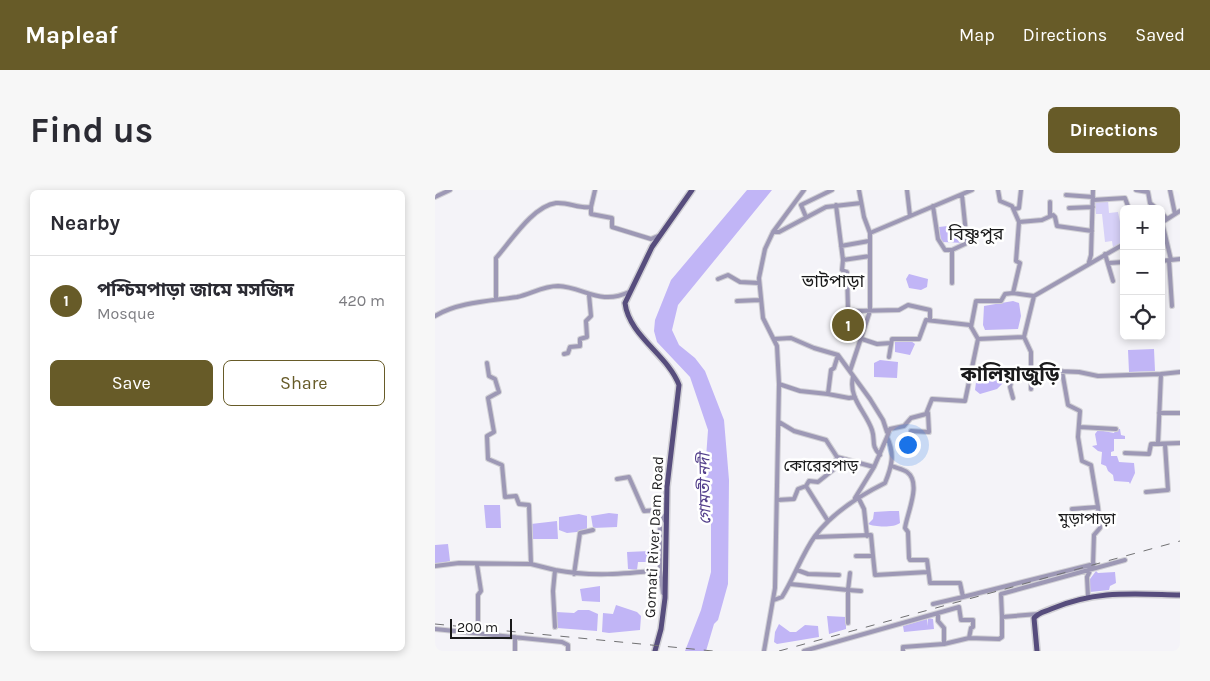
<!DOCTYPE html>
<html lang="en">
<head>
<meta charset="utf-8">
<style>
  :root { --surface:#fff; --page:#f7f7f7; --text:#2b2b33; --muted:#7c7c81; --line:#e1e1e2; --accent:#675b28 }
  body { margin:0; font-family:Karla,"Noto Sans Bengali",sans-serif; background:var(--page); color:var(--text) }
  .controls { position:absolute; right:15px; top:15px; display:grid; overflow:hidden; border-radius:8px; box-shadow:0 2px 8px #0003 }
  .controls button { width:45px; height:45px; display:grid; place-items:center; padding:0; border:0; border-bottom:1px solid var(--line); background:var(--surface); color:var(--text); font:25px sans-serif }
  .scale { position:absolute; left:15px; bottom:12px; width:62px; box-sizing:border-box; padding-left:5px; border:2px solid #1a1a1b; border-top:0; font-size:14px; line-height:18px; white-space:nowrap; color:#1a1a1b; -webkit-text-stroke:4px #fff; paint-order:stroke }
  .you { position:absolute; left:472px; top:254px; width:18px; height:18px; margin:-12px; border:4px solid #fff; border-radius:50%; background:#1a73e8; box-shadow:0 0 0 8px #1a73e833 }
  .badge { display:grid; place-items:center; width:32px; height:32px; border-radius:50%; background:var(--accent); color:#fff; font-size:16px; font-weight:700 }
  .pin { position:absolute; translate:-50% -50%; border:2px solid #fff; box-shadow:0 1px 5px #0006 }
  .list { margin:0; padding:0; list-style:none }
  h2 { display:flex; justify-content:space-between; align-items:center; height:65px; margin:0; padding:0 20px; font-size:21px }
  h2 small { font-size:16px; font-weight:400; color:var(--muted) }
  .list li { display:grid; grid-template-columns:32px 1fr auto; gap:15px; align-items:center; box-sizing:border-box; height:90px; padding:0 20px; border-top:1px solid var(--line) }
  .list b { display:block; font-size:19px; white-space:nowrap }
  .list p { margin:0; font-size:16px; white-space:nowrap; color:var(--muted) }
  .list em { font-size:16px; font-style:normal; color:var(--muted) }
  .actions { display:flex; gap:10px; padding:15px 20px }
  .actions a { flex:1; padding:11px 0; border:1px solid var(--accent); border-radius:8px; text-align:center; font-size:18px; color:var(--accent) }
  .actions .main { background:var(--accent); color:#fff }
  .icon { flex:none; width:28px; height:28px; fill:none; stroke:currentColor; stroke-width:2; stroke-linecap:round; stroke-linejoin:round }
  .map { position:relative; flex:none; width:745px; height:461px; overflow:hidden; border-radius:8px }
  header { display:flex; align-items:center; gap:30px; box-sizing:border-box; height:70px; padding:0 25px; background:var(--accent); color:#fff }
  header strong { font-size:24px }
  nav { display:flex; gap:28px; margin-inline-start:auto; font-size:18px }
  .intro { display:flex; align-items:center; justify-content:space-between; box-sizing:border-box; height:120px; padding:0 30px }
  h1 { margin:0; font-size:35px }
  .button { padding:12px 22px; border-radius:8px; background:var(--accent); color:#fff; font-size:18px; font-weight:700 }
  main { display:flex; gap:30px; padding:0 30px }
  aside { flex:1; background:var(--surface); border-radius:8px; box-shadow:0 2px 8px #0003 }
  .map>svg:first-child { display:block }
  .green { fill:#d7d1f8 }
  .water { fill:#c1b5f6 }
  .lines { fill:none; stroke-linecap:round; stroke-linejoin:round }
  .minor-casing { stroke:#d1d0d5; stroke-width:6 }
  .major-casing { stroke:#d1d0d5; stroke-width:8 }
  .minor { stroke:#9d98b5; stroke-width:4 }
  .major { stroke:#574d7d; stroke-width:5 }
  .rail { stroke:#717173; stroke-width:1; stroke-dasharray:9 9; stroke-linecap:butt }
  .labels { text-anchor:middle; stroke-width:5; stroke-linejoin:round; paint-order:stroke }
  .street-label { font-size:15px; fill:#1a1a1b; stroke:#fff }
  .neighbourhood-label { font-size:16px; fill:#1a1a1b; stroke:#fff }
  .water-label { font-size:16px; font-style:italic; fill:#533f8b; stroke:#fff }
  .quarter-label { font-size:18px; fill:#1a1a1b; stroke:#fff }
  .district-label { font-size:20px; font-weight:bold; fill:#1a1a1b; stroke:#fff }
</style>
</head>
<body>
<header>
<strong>Mapleaf</strong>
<nav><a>Map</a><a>Directions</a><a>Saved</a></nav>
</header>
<div class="intro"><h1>Find us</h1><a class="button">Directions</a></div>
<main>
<aside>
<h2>Nearby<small></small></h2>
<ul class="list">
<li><span class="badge">1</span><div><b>পশ্চিমপাড়া জামে মসজিদ</b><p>Mosque</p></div><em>420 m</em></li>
</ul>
<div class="actions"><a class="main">Save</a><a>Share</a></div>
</aside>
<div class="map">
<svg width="745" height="461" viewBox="0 0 745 461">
  <rect width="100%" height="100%" fill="#f4f3f8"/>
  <path class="green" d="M673,10L674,23L683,22L689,51L678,58L677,51L670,52L667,24H661L660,11Z"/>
  <path class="water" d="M312,0H337L243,115L237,140L244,155L260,168L270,181L289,230L294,290L293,394L283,430L279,434L271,461H250L266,420L276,382V334L271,309L270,282L273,240L255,187L222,152L219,141L220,130L236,90Z
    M529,34L531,53L506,52L504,37Z
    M474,84L493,89L492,97L486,100L474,98L471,89Z
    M578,111L584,113L586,126L583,139L550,140L548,135L549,116Z
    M460,151H476L480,154L475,165L460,162Z
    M719,159L720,181L694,182L693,160Z
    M445,170L463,172L462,188L439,187V173Z
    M542,185H563L568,193L562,199L545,204L540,200Z
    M681,239H685L686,245L690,246V249H679V261L676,262V266H682L684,272L699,273L700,283L695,294L694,292L679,291L678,285L673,281L671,276L666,274L667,262L663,261L657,256L662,255L660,244L663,240L679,243Z
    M49,315H65L66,338H51Z
    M455,321H464L465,333C459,338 439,337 433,334L438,329L439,322Z
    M174,323L183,324L182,337L158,338L156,326Z
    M144,324L152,326V341L132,343L124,340V327Z
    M122,331L123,349H98L96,334Z
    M13,354L15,371L0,375V355Z
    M215,361V372H203L202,380L193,379L192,362Z
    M661,381L663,383L680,382L681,393L675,396L674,400L655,402V389Z
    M165,396V412L147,411L145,399Z
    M181,415L202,422L206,426L205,440L174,443L167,442L168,423L178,424Z
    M143,420H154L163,424L162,441L122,438L121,422L139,423Z
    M392,426L411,427V439L394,444Z
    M493,428L498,429L499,439L469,442L468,436L492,429L493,436Z
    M344,434L355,442H361L370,435L383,436L384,447L342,454L339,452L340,442Z"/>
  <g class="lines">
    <g class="minor-casing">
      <path id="minor" d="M424,0L429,27L435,43
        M472,0L475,26
        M563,0L565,11L577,16L584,32L581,71L585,73L578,103
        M701,0L713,2L715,13L722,19
        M735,0L740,24
        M631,5L658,7
        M0,7L15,0
        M658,10L690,8L694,19
        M401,15L408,70
        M498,16L503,49L510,60H517L532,53L527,5
        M156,17V24L177,28V37L216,49L223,46
        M634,18L658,17
        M579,19L584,18L586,0
        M726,22L732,29
        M615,25V12
        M371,27L366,15L397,0
        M584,32L607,30L618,25L620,27L622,36L657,41
        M727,32L736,70
        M726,33L745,21
        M338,42H344L391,17L426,13
        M406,56L434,51
        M670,64L678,91
        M435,66L408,70L407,80L412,82L413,119L420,121L464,120L473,115L495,120V130
        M734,70L737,116
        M726,71L745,69
        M654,72L656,65L658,0
        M674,73L689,72
        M283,89L293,85L305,92L324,93
        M517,93V60
        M61,108V68C76,51 98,16 121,13C134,12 144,19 156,17L160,0
        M302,111L325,110
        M0,126C23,112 56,111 82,107C96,104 108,96 123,96C149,97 165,116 194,102
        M536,137L541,111H566L570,104L578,103L599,106L689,54
        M339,149L356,148L379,158L403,165L435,209L448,230L452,242
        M427,149L442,154L456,153
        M129,164L133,163L135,157L145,156V149L152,147L151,131L156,126L154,105
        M454,167L457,149H484L491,130L535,135L543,149L589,147
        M52,173L54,186L60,189L64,202L53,208L59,242L52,246L53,269L67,275L70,307L81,306L84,314L94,315L96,374L120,380L118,401L120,437
        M415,181L435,121V43L537,0
        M627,181L633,215L645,221L643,247L647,271L656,275L663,317
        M418,187C413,208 431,222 437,240C441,252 435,254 445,265
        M344,194L365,201L393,204L396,180L399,178L403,165
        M596,199V162L589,147L599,106
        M393,204L414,208L420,207
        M578,208L575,197L577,188L597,180L644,182L663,186L726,184
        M724,223H745
        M344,232L359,241L391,250L402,267
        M644,237L681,239
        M476,241L494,242L493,223
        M723,254L726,184L745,182
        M690,263L714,264L716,254L745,253
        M457,276C461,278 468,279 472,282C487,293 472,323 470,338L473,342L474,368L475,370H492L495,393H525L528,407L659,374
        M182,289L194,287L209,321L224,320L230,331
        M371,296L393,331
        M711,302L733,300L730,254
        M423,307L429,319L432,346
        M420,308L439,277L452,247
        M342,310L359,309L363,299L371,296L374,291L383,292L398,280L402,267L439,277
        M637,319L663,317L665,338L659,345L658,375L652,387L653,406
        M380,347L436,345L438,366H421
        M438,366L440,385L493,382
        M42,375L46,401L43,405V431
        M0,376L24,373L96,374
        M120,380C156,387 189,384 225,380L228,403
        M225,380V322
        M362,380L373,384L404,385
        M139,384L145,343L158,340
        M355,394L413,400L415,383
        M339,410L347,407C359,388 367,364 380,346C398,322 424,306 450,293C457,276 460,264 452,247L455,239L469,236L476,228L491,224L497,209L530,211L543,149
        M498,414L528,407
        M503,423L524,417L526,430H538V437L536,438L534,448
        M567,427L566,404L690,370
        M413,433V400L426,401
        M0,439L127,452L133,455V461
        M80,461V447
        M329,461L340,398L344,194L342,156L328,128L324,88L330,59L338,42L369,0
        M369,461L503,423V431L509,438V454
        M468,461V457L509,454L534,448L564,449L567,447V427L603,424"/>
    </g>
    <g class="major-casing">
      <path id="major" d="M220,461L226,439L230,408L232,297L244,195C233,165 194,146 190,113L217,57L257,0
        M602,461L599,428C604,422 609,422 616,419C662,400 696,404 745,405"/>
    </g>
    <use href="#minor" class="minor"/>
    <use href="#major" class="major"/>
    <path class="rail" d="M0,434L278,461
      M344,461L745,351"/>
  </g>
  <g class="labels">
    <g class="street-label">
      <text transform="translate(219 347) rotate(-87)" y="5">Gomati River Dam Road</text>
    </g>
    <g class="neighbourhood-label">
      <text x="386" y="281">কোরেরপাড়</text>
      <text x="652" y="334">মুড়াপাড়া</text>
    </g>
    <g class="water-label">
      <text transform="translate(269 299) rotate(-91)" y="6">গোমতী নদী</text>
    </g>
    <g class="quarter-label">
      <text x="541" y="50">বিষ্ণুপুর</text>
      <text x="398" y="97">ভাটপাড়া</text>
    </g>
    <g class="district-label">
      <text x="575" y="191">কালিয়াজুড়ি</text>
    </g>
  </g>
</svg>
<div class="controls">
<button>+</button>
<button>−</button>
<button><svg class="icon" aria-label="locate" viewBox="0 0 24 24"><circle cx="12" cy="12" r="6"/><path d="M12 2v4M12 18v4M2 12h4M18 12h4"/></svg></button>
</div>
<div class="scale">200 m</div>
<div class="you"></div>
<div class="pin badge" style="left:413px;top:135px">1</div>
</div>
</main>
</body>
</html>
